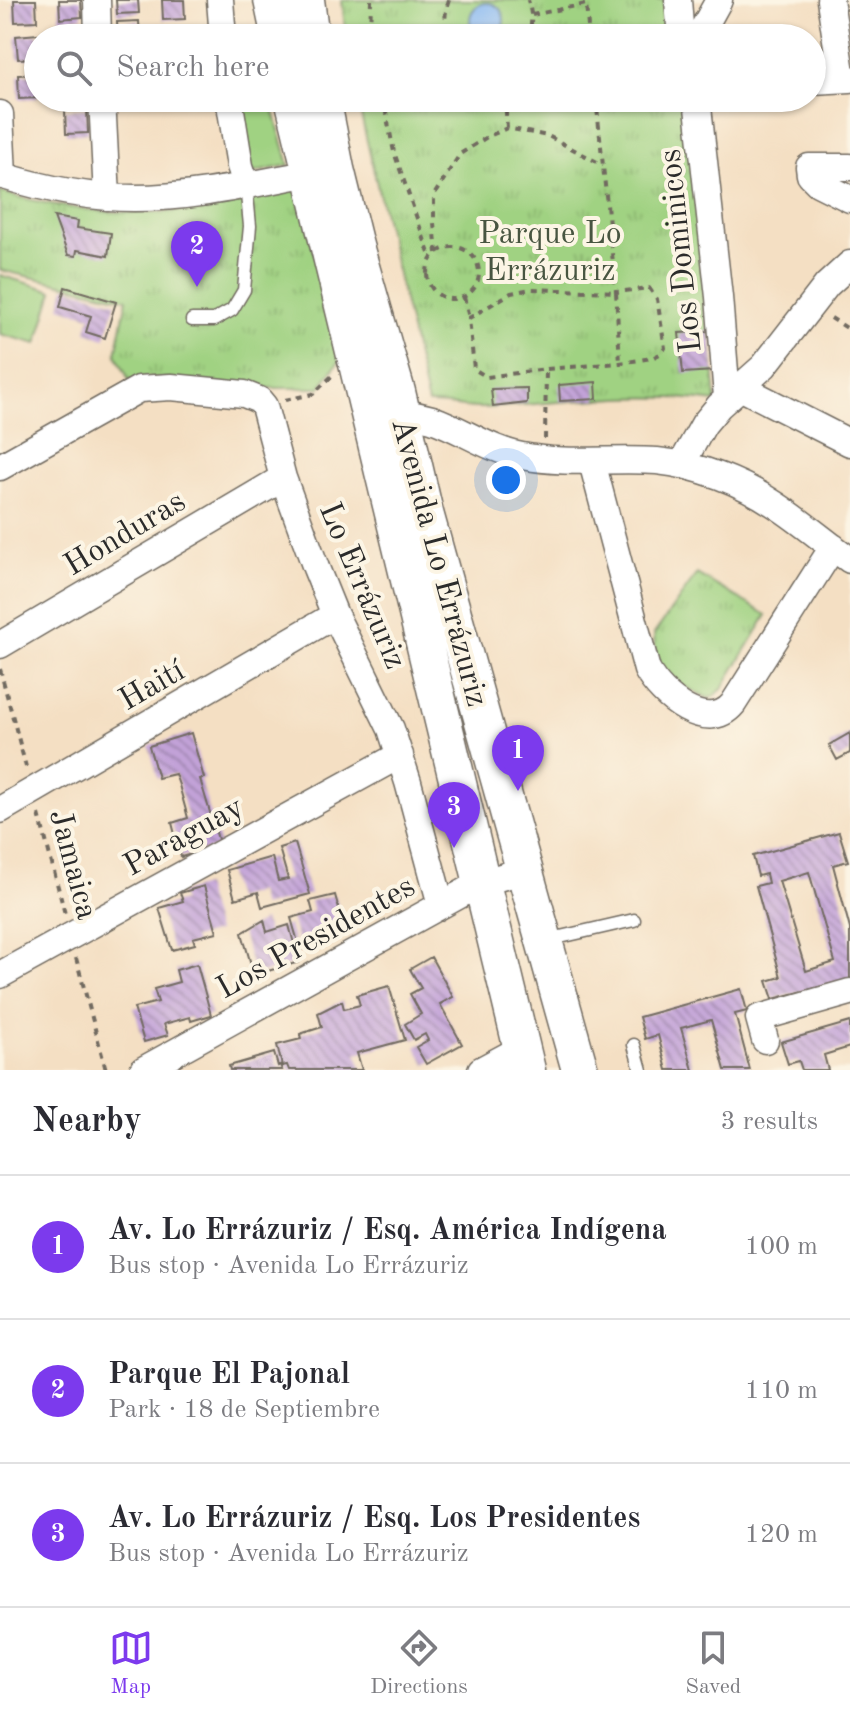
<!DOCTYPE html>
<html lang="en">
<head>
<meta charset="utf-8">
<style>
  :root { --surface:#fff; --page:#f7f7f7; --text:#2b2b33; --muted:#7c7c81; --line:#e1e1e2; --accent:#7c3aed }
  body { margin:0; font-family:"Old Standard TT",serif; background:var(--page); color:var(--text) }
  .you { position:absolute; left:506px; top:480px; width:28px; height:28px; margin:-20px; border:6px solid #fff; border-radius:50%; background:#1a73e8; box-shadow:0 0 0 12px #1a73e833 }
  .badge { display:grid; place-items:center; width:52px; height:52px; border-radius:50%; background:var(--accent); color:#fff; font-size:26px; font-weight:700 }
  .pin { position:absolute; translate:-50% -66px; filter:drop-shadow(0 2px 4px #0008) }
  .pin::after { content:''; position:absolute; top:42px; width:28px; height:24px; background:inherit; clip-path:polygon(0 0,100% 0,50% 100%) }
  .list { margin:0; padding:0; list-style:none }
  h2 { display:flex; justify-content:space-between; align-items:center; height:104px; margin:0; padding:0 32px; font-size:34px }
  h2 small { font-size:26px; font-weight:400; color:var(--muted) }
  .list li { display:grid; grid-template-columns:52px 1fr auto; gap:24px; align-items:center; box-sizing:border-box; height:144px; padding:0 32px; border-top:2px solid var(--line) }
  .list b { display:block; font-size:30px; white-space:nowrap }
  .list p { margin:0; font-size:26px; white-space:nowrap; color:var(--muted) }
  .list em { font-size:26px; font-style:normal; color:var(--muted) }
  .icon { flex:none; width:44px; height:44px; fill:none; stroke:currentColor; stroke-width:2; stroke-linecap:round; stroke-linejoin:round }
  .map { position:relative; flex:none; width:850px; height:1070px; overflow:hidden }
  .search { position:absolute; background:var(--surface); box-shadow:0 2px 6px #0004; left:24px; right:24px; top:24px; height:88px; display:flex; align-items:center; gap:20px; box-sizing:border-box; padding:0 28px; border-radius:44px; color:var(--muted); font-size:30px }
  .sheet { height:536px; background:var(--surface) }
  nav { display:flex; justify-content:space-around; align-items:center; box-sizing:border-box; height:112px; border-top:2px solid var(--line); background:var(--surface); font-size:22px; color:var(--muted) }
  nav a { display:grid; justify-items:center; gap:4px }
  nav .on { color:var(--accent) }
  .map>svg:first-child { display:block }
  .green { fill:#a0d282; stroke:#667e56; stroke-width:2 }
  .park { fill:url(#park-tufts); stroke:#667e56; stroke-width:2 }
  .water { fill:#86b8f3; stroke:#58728f; stroke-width:2 }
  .building { fill:url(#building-back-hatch); fill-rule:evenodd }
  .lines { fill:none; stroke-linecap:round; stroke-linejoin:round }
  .lane-casing { stroke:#716a60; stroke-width:15 }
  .street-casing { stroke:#716a60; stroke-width:29 }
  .secondary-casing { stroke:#716a60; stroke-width:39 }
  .path { stroke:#716a60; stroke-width:4; stroke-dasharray:6 6; stroke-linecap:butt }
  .lane { stroke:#fff; stroke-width:12 }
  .street { stroke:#fff; stroke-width:26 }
  .secondary { stroke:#fff; stroke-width:36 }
  .labels { text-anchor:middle; stroke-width:8; stroke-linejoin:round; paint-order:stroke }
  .park-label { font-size:32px; fill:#485541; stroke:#fcf5e5 }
  .street-label { font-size:32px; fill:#2b2b2b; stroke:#fcf5e5 }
</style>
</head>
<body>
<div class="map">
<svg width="850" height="1070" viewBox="0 0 850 1070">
  <defs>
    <pattern id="park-tufts" width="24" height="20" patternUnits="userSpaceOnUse" patternTransform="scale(2)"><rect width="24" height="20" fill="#a0d282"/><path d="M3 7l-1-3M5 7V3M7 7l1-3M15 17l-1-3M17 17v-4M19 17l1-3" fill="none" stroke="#8ab470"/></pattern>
    <pattern id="building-back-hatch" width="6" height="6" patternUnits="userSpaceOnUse" patternTransform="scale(2)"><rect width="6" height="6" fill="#c2a2d8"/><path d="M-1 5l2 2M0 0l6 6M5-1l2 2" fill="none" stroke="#9e84af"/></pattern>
  </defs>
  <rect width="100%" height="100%" fill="#fcf5e5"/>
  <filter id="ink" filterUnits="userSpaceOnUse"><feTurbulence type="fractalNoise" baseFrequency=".0125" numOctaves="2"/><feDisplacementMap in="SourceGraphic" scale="16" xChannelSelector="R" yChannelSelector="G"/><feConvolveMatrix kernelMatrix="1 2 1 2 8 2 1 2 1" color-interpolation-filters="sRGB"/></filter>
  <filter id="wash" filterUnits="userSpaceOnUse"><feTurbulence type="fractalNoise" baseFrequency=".006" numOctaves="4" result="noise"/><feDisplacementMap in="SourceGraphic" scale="32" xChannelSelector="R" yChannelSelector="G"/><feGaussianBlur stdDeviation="1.8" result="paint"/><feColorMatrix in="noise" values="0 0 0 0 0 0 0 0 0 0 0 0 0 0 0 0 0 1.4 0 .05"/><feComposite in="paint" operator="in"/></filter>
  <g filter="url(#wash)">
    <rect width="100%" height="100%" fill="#f4dfc3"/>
    <path class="green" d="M237,98H270L289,165L252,173Z
      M0,275L53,291L37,344L0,334Z"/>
    <path class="park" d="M342,0H682L685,38H346Z
      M357,98H690L716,402C638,391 561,403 483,408C465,409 447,403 428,404Z
      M273,189H298L341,359L319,388H269L144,377L131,384L116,354L127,299L0,270V192C71,212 146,220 220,205C238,201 255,194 273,189Z
      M697,574L767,615L722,689L713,697L708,698C694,691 665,680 659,666C654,657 655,644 654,634Z"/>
    <path class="water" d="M470 20a17 17 0 1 1 34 0a17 17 0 1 1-34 0Z"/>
    <g id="blocks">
      <path class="building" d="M14,0H36L37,21L15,22Z
        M59,0H81L82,17L60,19Z
        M116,0H138L139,13L117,14Z
        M162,0H184L185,19L163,20Z
        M139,21L140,38H118L117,22Z
        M38,34V58L18,59L16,36Z
        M38,74V98L19,99L18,75Z
        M87,109L88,133L66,134L65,110Z
        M54,217L78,221L77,228L111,233L108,256L77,250L76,256L68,255Z
        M65,287L116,302L105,338L86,332L91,316L60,307Z
        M710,331L714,371L683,373L679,333Z
        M596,382L597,399L560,401L559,385Z
        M527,388V403L493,407L491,389Z
        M191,733L204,778L200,779L220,846L181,857L172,823L188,818L179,785L175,774L158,778L149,746Z
        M850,733V753L837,760L829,745Z
        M839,832L848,861L833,865L850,929V979L773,999L767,981L781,977L756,886L768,883L766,874L758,876L753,856ZM809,872L835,962L806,971L779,881Z
        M295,843L310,894L262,907L258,892L235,899L227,870L272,857L278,881L288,879L279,848Z
        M204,886L217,932L193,938L195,944L172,950L159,908L183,901L180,893Z
        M335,895L345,931L320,938L322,942L300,949L291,918L313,912L310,901Z
        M264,920L267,932L289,925L299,962L254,975L242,933Z
        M431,957L453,997L440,1004L462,1044L426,1064L416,1047L428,1040L425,1034L414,1040L405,1024L421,1014L410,994L421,988L410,969Z
        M197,964L211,1015L191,1021L190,1017L164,1024L168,1035L144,1042L134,1008L158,1002L154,989L179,982L176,970Z
        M389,986L405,1040L357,1053L362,1070H289L287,1065L282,1066L277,1045L301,1039L300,1034L322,1027L318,1013L342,1001L344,1009L360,1005L357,995Z
        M741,989L747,1011L735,1014L750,1070H725L711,1020L681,1028L693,1070H667L658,1035L645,1039L639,1017Z
        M850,1022V1047L824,1055L828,1070H802L799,1061L788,1064L781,1042Z
        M274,1053L278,1066L280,1065L282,1070H230L229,1066Z"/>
    </g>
  </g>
  <g filter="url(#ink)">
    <use href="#blocks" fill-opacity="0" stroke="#716a60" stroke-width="2"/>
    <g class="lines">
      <g class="lane-casing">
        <path id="lane" d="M192,320H214L232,310L244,290L250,226L246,184
          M547,940L634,920
          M634,1045L641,1070"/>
      </g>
      <g class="street-casing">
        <path id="street" d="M97,0L98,38
          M220,0L223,38
          M678,0L680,26L684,38
          M830,0L842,79
          M698,38L719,0
          M812,81L850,79
          M102,98L107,197
          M229,98L240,166L246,184
          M697,98L719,297L727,397
          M0,114L3,176
          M850,167H809L810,175L818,183L850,199
          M0,175C42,188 89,198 134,198C193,198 252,184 311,173
          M740,387L850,443
          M402,413C412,414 422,416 432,419C463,430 490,450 522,456C567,465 612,458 657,461C698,465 742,482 776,505C802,522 825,542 850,560
          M592,462L647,670C661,696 707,735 733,704L833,547
          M681,465L704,424L719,406L764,366L827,285L850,264
          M0,467L139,389L171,387L244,394L259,400L264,406L283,478L316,568L335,615L391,729L408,782L441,905
          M0,645L283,478
          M0,810L335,615
          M0,975L400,755
          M765,1040L759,1018L850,992
          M143,1070L483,882L523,871
          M481,1070L522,1048"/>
      </g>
      <g class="secondary-casing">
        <path id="secondary" d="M272,0L280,38
          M306,0L311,38
          M293,98L527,1070
          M322,98L336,169L355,246L397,392L425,513L580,1070"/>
      </g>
      <path class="path" d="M449,0C444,14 444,25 450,38
        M532,15L586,4L589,38
        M340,37L370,35L371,0
        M371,38L370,35L446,29
        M527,38C533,25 532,14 528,0
        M383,98L394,152L431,259
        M505,98L507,128
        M596,98L616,292L649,288L657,299L665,348L660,354L652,358L620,363L546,369L487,377L474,369L469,318L511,293L531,289L616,292L620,363
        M427 273a26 26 0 1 1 52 0a26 26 0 1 1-52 0Z
        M437,253L434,223V195L460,154L487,137L507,128L548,136L603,165
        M464,297L469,318
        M831,318L850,330
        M285,400L313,394L332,376
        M545,439L546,369
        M0,669L26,767
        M39,814L65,914
        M76,958L106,1070"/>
      <use href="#lane" class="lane"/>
      <use href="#street" class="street"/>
      <use href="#secondary" class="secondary"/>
    </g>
  </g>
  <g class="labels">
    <g class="park-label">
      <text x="550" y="243">Parque Lo<tspan x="550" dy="37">Errázuriz</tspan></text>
    </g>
    <g class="street-label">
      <text transform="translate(679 251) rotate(-96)" y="11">Los Dominicos</text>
      <text transform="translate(124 532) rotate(-31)" y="11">Honduras</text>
      <text transform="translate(441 562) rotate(75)" y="11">Avenida Lo Errázuriz</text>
      <text transform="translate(364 585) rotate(67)" y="11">Lo Errázuriz</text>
      <text transform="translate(151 684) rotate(-30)" y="11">Haití</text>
      <text transform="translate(183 835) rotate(-29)" y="11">Paraguay</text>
      <text transform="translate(75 864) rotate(75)" y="11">Jamaica</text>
      <text transform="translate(315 936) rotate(-29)" y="11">Los Presidentes</text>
    </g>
  </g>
</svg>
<div class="you"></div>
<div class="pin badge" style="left:518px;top:791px">1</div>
<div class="pin badge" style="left:197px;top:287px">2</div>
<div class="pin badge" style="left:454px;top:848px">3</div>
<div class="search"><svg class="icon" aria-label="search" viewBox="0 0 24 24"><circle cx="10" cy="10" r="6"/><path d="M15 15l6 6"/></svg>Search here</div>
</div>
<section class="sheet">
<h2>Nearby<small>3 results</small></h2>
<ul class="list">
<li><span class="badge">1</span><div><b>Av. Lo Errázuriz / Esq. América Indígena</b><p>Bus stop · Avenida Lo Errázuriz</p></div><em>100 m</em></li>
<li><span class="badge">2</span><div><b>Parque El Pajonal</b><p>Park · 18 de Septiembre</p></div><em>110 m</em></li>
<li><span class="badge">3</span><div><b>Av. Lo Errázuriz / Esq. Los Presidentes</b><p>Bus stop · Avenida Lo Errázuriz</p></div><em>120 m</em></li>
</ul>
</section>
<nav>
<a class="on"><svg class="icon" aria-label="map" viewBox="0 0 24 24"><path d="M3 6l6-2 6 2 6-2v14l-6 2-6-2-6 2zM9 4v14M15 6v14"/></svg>Map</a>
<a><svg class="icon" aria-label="directions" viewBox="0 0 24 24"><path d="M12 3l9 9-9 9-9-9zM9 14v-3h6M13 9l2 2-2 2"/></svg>Directions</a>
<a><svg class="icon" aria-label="saved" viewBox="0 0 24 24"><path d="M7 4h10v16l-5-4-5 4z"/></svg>Saved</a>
</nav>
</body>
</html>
